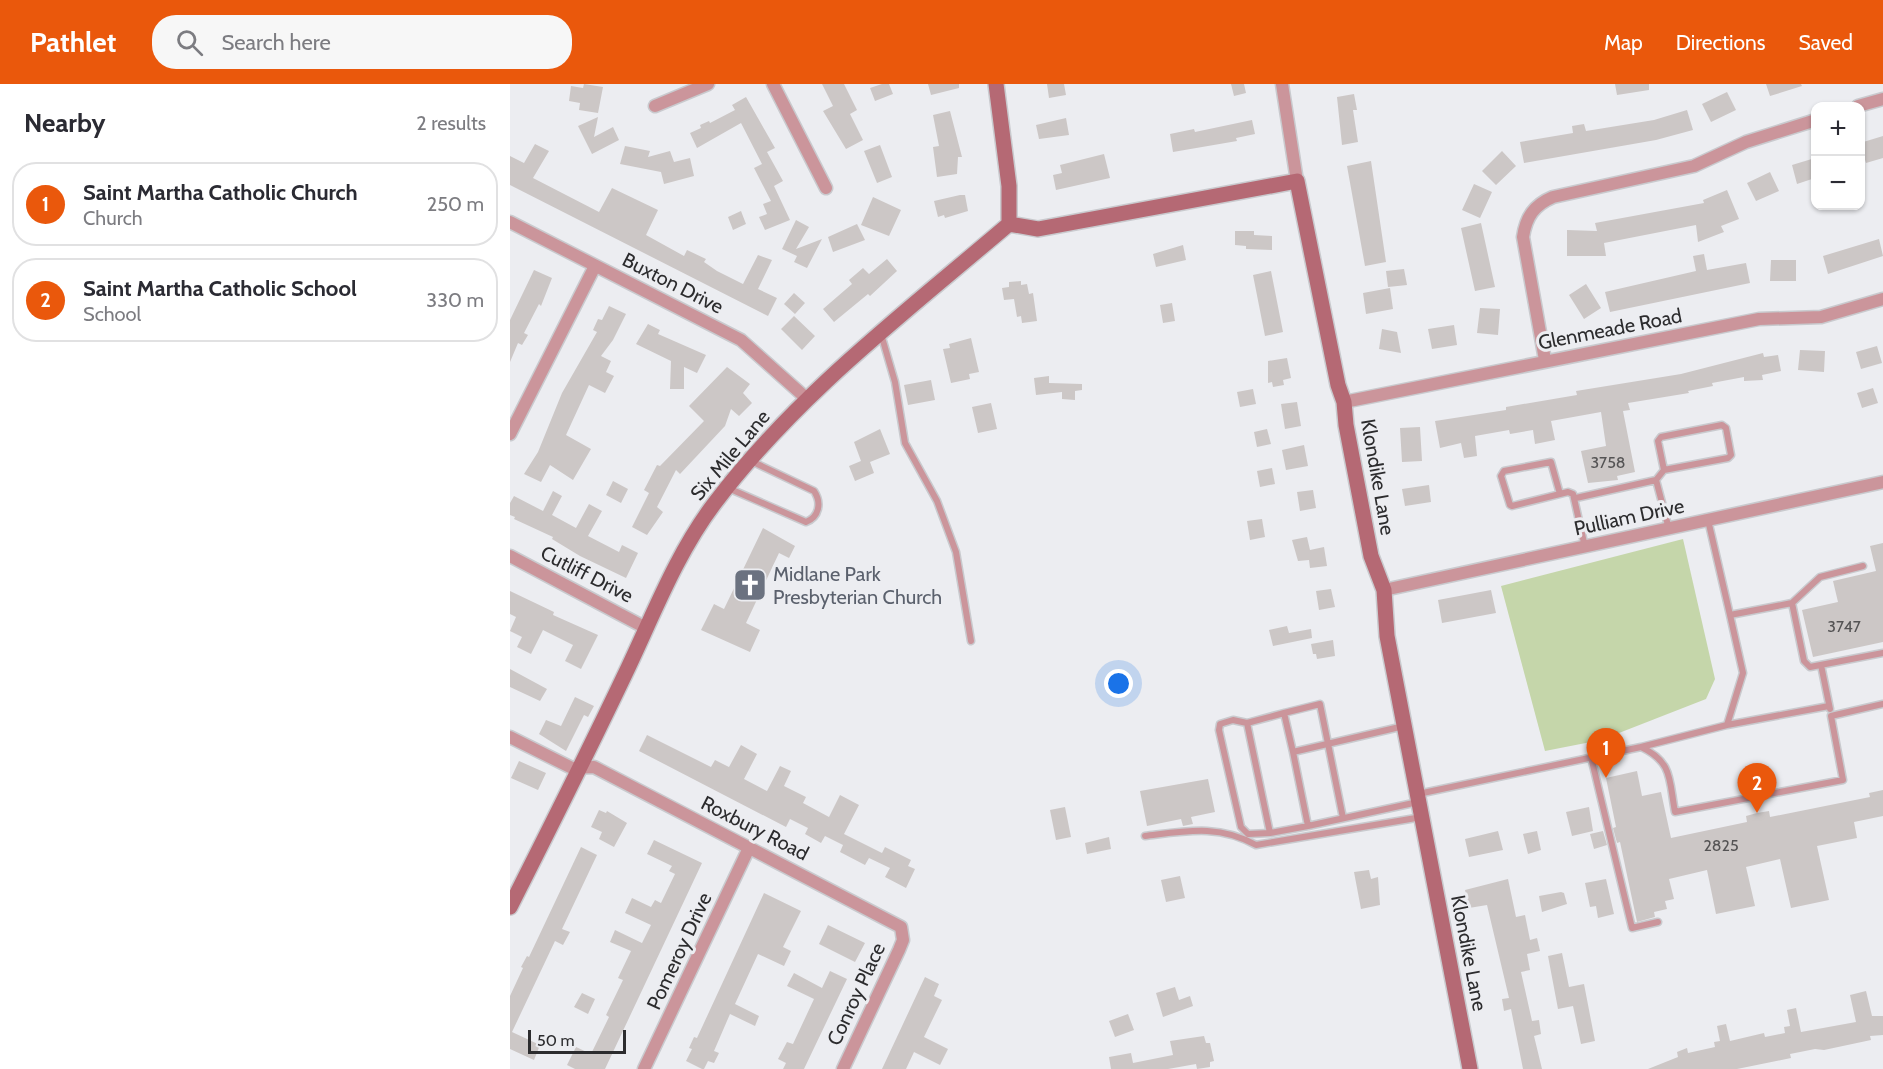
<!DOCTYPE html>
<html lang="en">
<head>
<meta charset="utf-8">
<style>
  :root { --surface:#fff; --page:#f7f7f7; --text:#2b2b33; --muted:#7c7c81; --line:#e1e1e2; --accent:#ea580c }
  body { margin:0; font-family:Cabin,sans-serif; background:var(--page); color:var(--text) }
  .controls { position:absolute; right:18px; top:18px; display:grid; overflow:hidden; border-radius:12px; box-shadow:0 2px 4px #0004 }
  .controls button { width:54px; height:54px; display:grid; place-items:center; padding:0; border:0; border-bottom:2px solid var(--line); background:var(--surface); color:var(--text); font:30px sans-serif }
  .scale { position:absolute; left:18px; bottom:15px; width:98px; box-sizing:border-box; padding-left:6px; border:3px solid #2c2c2e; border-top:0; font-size:16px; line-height:21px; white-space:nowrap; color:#2c2c2e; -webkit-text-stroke:4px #ecedf1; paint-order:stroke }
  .you { position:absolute; left:609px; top:600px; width:21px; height:21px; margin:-15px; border:4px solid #fff; border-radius:50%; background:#1a73e8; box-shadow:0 0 0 9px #1a73e833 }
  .badge { display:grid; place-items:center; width:39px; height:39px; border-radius:50%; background:var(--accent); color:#fff; font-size:20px; font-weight:700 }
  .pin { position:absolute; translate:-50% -50px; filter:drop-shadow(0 2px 3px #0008) }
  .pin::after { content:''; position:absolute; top:32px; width:21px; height:18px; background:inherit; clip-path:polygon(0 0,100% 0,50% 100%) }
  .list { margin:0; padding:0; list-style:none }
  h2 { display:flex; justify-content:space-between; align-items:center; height:78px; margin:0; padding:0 24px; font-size:26px }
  h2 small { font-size:20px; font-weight:400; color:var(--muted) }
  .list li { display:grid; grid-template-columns:39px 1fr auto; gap:18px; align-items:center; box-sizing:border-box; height:84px; margin:0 12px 12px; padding:0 12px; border:2px solid var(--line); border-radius:24px }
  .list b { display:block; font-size:22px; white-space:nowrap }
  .list p { margin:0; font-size:20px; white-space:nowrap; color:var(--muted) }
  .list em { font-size:20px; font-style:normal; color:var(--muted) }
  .icon { flex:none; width:33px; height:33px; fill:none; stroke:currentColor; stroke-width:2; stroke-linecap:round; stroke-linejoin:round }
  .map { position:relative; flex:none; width:1373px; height:985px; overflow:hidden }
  header { display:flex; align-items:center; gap:36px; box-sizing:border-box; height:84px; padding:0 30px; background:var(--accent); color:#fff }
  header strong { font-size:28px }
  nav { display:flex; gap:33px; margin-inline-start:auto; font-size:21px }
  .search { width:420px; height:54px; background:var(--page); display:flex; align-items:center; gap:15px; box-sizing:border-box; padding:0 21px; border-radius:24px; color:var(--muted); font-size:22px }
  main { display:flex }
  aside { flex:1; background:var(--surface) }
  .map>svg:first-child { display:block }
  .green { fill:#c5d6aa }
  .building { fill:#ccc7c6 }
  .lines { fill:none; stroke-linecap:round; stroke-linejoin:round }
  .lane-casing { stroke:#c9cace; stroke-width:9 }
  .street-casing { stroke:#c9cace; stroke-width:15 }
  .secondary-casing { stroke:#c9cace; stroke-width:18 }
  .lane { stroke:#cb959b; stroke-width:6 }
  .street { stroke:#cb959b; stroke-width:12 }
  .secondary { stroke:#b56974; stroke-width:15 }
  .labels { text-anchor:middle; stroke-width:6; stroke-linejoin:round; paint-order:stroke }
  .number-label { font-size:16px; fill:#545354 }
  .street-label { font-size:20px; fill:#2c2c2e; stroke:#ecedf1 }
  .worship-label { font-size:20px; fill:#5b616d; stroke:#ecedf1; text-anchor:start }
</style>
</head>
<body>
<header>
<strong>Pathlet</strong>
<div class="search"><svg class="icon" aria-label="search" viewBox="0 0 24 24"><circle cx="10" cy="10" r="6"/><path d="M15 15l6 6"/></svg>Search here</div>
<nav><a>Map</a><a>Directions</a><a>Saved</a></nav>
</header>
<main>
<aside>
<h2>Nearby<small>2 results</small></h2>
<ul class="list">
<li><span class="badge">1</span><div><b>Saint Martha Catholic Church</b><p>Church</p></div><em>250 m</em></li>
<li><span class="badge">2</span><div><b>Saint Martha Catholic School</b><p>School</p></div><em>330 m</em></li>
</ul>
</aside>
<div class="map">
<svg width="1373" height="985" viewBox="0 0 1373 985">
  <rect width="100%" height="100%" fill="#ecedf1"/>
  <path class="green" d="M1173,455L1205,595L1196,615L1091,656L1035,667L991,502Z"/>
  <path class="building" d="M74,0L93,3L88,29L69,26L70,19L59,17L61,2L73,4Z
    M312,0H334L347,26L340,30L353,56L336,65L313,27L323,22Z
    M372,0H379L383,10L365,17L360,4Z
    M418,0H449V4L421,11Z
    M537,0H554L556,11L539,14Z
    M721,0H734L736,9L724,12Z
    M1105,0H1139V6L1107,11Z
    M1256,0H1291L1292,2L1260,12Z
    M1217,8L1226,26L1201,38L1192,20Z
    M844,10L847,26H843L848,58L832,61L827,13Z
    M236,13L265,64L257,68L273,97L264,102L280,136L255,146L249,133L257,130L253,120L261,117L244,84L252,80L231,39L187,64L180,49L191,44L190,41L199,37L200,39L225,26L222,21Z
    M1177,26L1183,46L1146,56L1014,79L1010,58L1063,49L1062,42L1074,40L1076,47L1144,36Z
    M440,27L452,73H448L447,90L427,93L423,63L429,62L423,31Z
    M88,33L84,53L103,43L109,56L82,70L68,42Z
    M556,34L559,51L529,55L526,41Z
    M742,36L745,50L726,54L727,57L663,68L660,50L684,45L685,48Z
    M1373,52V74L1356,79L1350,59Z
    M25,60L39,67L23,94L89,128L102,104L148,126L136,151L174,172L177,166L196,175L194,178L207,187L233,200L248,171L262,176L248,205L267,214L258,232L0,101V72L14,79Z
    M370,61L382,93L367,99L354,67Z
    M115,62L140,67L138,73L160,67L164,78L180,74L184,92L154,100L151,88L110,80Z
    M992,67L1006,82L986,101L972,87Z
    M594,70L600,94L546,106L543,91L552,89L550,81Z
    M1305,74V94L1287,100L1282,81Z
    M861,77L876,178L855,182L837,82Z
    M1260,88L1269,107L1246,117L1237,99Z
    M964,100L982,108L970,134L952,126Z
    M1217,106L1229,135L1211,142L1214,148L1188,158L1186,141L1094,159L1096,172H1057V146L1087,147L1085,139L1194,119L1193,116Z
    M450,111H455L458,127L435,134L434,131L428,133L424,117Z
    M363,113L391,126L379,152L351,141Z
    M231,127L236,140L223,146L218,133Z
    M286,136L299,143L286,165L312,155L297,184L284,178L287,172L272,165Z
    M971,139L985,203L965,207L951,144Z
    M347,140L355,156L323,168L318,153Z
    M725,147H744V151L762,152V166L736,165V162L725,161Z
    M1369,155L1373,172L1318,190L1313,172Z
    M673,161L676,176L646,183L643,170Z
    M1194,170L1197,186L1236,179L1240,199L1100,228L1095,208L1186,187L1183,172Z
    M377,175L387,187L360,212L358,210L324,238L313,225L342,200L339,196L353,184L359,190Z
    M1261,176H1286V197H1260Z
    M894,185L897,201L878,203L876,187Z
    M24,186L42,194L31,222L29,220L14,249L18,251L12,261L8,259L0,278V236Z
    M761,187L773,248L755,252L743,191Z
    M511,197V201L517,200L519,210L523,209L527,237L512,239L511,232L507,233L504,215L494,216L492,204L499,203V198Z
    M1076,200L1091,224L1074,235L1059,211Z
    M880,204L883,225L856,230L853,209Z
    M284,209L295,219L285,230L274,220Z
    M662,219L665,237L653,239L650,221Z
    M99,222L116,230L103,256L91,272L101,277L96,288L104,292L95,309L79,301L56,351L81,365L63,396L40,381L31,398L14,390L28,368L52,309L87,248L83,246L88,235L92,236Z
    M970,224L990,225L988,251L967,249Z
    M284,232L305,252L292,266L271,245Z
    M138,240L150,246L148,250L196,271L187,289L174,283V305H160L161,277L126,260Z
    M944,241L947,261L922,265L918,245Z
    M872,245L887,248L891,269L869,265Z
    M461,254L469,288L459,290L460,295L441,299L433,265L440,264L439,260Z
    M1367,262L1372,279L1351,285L1346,268Z
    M1290,266L1315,267L1314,288L1288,286Z
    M1253,269L1254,273L1268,271L1271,287L1252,291L1253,296L1234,297V293L1202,299L1203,302L1178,307L1179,309L1118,319L1120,326L1113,327L1125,388L1107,392L1108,396L1078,399L1071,367L1096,362L1091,328L1041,337L1045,356L1025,360L1023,346L1000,350L999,346L965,352L967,372L954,374L951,359L930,364L925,337L996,326V323L1067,311L1066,307L1171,290Z
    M777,274L781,294L773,296L774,301L763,303L762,298L758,299V277Z
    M217,283L240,300L233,309L242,319L229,332L221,325L215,342L170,390L166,386L147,423L153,428L137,451L122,443L139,409L134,406L147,381L150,382L194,337L179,322Z
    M539,292V299L572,300V306L565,307V316L552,315V308L526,311L524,294Z
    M421,296L425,316L398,321L394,301Z
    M1363,304L1368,319L1352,324L1347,309Z
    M743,305L746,320L730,323L727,308Z
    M787,318L791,342L775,345L771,320Z
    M481,319L487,345L468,349L462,323Z
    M910,343L912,377L892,378L890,344Z
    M370,345L380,370L360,378L364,389L345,397L339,382L351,377L344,358Z
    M757,345L761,360L747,363L744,348Z
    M794,361L798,382L776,386L772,366Z
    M762,384L765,400L750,403L747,387Z
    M103,397L118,405L111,419L96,411Z
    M919,401L921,418L895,422L892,405Z
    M803,406L806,424L790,427L787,408Z
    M43,407L52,412L42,431L66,444L79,420L92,427L78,452L109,468L112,461L128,469L116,494L70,472L42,455L43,453L4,435L5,433L0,431V419L4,412L33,427Z
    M752,435L755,453L740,456L737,437Z
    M253,444L285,462L279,474L269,469L236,539L250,546L240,568L191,546L204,520L214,525Z
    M797,453L800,466L814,463L817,482L800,484L799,476L788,477L782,456Z
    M1373,459V558L1303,573L1292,526L1328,518L1323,497L1366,487L1360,462Z
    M821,505L825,523L809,526L806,507Z
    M981,506L986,529L932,539L928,516Z
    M0,507L44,528L43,531L88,551L71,585L55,577L63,561L33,546L21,570L7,563L12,553L0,547L6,533L0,530Z
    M777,542L779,549L801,545L802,554L763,562L759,546Z
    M823,556L825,572L807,575L806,570H803L801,560Z
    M0,585L37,605L30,617L0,603Z
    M65,613L84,622L78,633L74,631L56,667L29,650L36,636L51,642Z
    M137,651L201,683L205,676L219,683L231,661L247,670L234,695L257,707L270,682L281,687L274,702L296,713L293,719L319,733L330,711L349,721L334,750L372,769L375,763L401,776L398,782L405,785L396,804L375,793L380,784L359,774L355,781L330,768L333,761L315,752L311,759L295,750L298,744L280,735L276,743L129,667Z
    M9,677L36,689L28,706L1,694Z
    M1127,687L1132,712L1151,708L1161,754L1237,738L1236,732L1247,729L1259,727L1260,733L1360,713L1359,709L1373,706V732L1344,738L1347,754L1307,762L1319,816L1281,824L1270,775L1236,783L1245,822L1206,830L1197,786L1159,795L1164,815L1155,817L1157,825L1144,828L1145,833L1127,838L1110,758L1107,759L1103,744L1106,743L1096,694Z
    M698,695L705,728L681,733L683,740L673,742L671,735L637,742L630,707Z
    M555,723L561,753L546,756L540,726Z
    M1079,723L1083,747L1062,752L1056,728Z
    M89,726L96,729L97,727L117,739L104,763L89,755L92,748L81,743Z
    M988,747L993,766L959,773L955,755Z
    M1027,747L1031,766L1018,770L1013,750Z
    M1093,747L1097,761L1084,765L1080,750Z
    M599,753L601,765L577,770L575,759Z
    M144,756L192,779L95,985H65L57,981L66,963L81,970L99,933L96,931L113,896L108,894L121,867L100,858L105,846L132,859L141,841L115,829L122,814L141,823L145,816L151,819L165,790L159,787L162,782L137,770Z
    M71,763L87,771L52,845L60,848L53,861L45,857L2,948L30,961L24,976L0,965V912L13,884L11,883L17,872L19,873Z
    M859,786L861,795L868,793L870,821L851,825L844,788Z
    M670,792L675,814L656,818L651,796Z
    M998,795L1006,833L1015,831L1020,856L1027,854L1030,867L1017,870L1020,886L1011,888L1022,937L1029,936L1031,950L1024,952L1032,985H1013L1001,925L994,927L992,915L999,914L977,821L959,824L955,806Z
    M1096,795L1104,830L1088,834L1086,822L1080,823L1075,799Z
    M1051,808L1054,809L1057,820L1032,828L1029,812Z
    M254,809L291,827L273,863L281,867L274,882L248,870L225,920L249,932L245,942L220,930L204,967L209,969L204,979L198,977L194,985H192L176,977L182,965L179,964L184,953L187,954Z
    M318,841L355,859L345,878L309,860Z
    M1052,869L1059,903L1074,900L1085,957L1071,960L1063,922L1048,925L1038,872Z
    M320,887L337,895L294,985H273L276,979L268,975L277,958L283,960L304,915L277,902L284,889L312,904Z
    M415,893L429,900L424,912L432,916L414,953L438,965L430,981L404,968L396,985H372Z
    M665,903L669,916L680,912L683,922L653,933L646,909Z
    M1356,907L1362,932H1373V951L1360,952L1361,956L1314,966L1305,965L1280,970L1281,974L1227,985H1138L1168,973L1167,968L1177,964L1178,969L1205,963L1204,958L1210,957L1207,942L1216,940L1220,957L1254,949L1255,953L1275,949L1274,943L1280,942L1277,926L1286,924L1291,948L1346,938L1340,911Z
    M72,909L85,915L78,930L64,923Z
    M618,930L624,946L605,953L599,937Z
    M694,952L696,959H700L704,977L700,978V983L687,985L686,980L658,985H601L599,973L621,969L623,979L663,971L660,957Z"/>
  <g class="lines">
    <g class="lane-casing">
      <path id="lane" d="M371,250L385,298L395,359L427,417L446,468L461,557
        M1146,396L1154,386L1218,374L1221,371L1216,344L1212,341L1151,353L1148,357L1154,386
        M218,404L296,438C309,433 312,419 304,407L241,377
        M1050,410L1041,378L994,387L991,392L1000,421L1002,422L1058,408L1063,410L1075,463
        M1066,414L1146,396L1159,445
        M1198,436L1220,531L1282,519L1294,577L1300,583L1373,569
        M1282,519L1310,493L1353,482
        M1311,581L1320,625
        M774,629L810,620L833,734
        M737,639L723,636L710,640L709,646L731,743L738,750L760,749
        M1217,641L1319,622
        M894,642L783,668L798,742L908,718
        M1131,663L1217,641L1233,589L1220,531
        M783,668L774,629L737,639L760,749L798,742
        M1081,673L1122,844L1148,838
        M908,710L1131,663C1163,678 1159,696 1165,728L1333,696L1321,632L1373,620
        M635,752C676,747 709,740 746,761L912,733"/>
    </g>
    <g class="street-casing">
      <path id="street" d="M263,0L316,104
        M772,0L787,97
        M145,22L198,0
        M1348,22L1373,15
        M0,138L231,256L296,314
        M1035,276L1013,153C1016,133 1024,121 1043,113L1184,82L1236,58L1306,36
        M834,318L1249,235L1311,233L1373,215
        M0,350L85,182
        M0,472L136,544
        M874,506L1373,398
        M0,653L62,684L84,683L391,843L393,856L389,866L333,985
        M134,985L238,766"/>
    </g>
    <g class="secondary-casing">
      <path id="secondary" d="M499,140L528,145L787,97L828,301L834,318L836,341L861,472L874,506L877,552L960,985
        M0,823C40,744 80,664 118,584C144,529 167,469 204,420C286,311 396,228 499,140V102L486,0"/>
    </g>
    <use href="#lane" class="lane"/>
    <use href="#street" class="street"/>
    <use href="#secondary" class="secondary"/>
  </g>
  <defs>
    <g id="church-square" transform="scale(1.725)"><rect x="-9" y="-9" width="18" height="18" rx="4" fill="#6b7280" stroke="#ecedf1"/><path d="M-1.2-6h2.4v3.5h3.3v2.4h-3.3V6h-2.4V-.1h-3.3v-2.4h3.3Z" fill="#fff"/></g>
  </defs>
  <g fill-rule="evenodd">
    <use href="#church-square" x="240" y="501"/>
  </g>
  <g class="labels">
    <g class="number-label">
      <text x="1098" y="384">3758</text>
      <text x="1334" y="548">3747</text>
      <text x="1211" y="767">2825</text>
    </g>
    <g class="street-label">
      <text transform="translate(163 199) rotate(27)" y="7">Buxton Drive</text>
      <text transform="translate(1100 245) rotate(-11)" y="7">Glenmeade Road</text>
      <text transform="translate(220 371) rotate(-50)" y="7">Six Mile Lane</text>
      <text transform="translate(868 393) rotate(80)" y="7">Klondike Lane</text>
      <text transform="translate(1119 433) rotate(-12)" y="7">Pulliam Drive</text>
      <text transform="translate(77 490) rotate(27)" y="7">Cutliff Drive</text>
      <text transform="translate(245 744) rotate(27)" y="7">Roxbury Road</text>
      <text transform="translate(169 867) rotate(-65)" y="7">Pomeroy Drive</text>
      <text transform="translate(959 869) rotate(79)" y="7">Klondike Lane</text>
      <text transform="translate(346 910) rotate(-65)" y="7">Conroy Place</text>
    </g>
    <g class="worship-label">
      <text x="263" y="497">Midlane Park<tspan x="263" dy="23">Presbyterian Church</tspan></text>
    </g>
  </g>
</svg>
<div class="controls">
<button>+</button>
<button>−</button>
</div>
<div class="scale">50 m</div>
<div class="you"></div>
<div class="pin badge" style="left:1096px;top:694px">1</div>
<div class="pin badge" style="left:1247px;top:729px">2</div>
</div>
</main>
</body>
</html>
